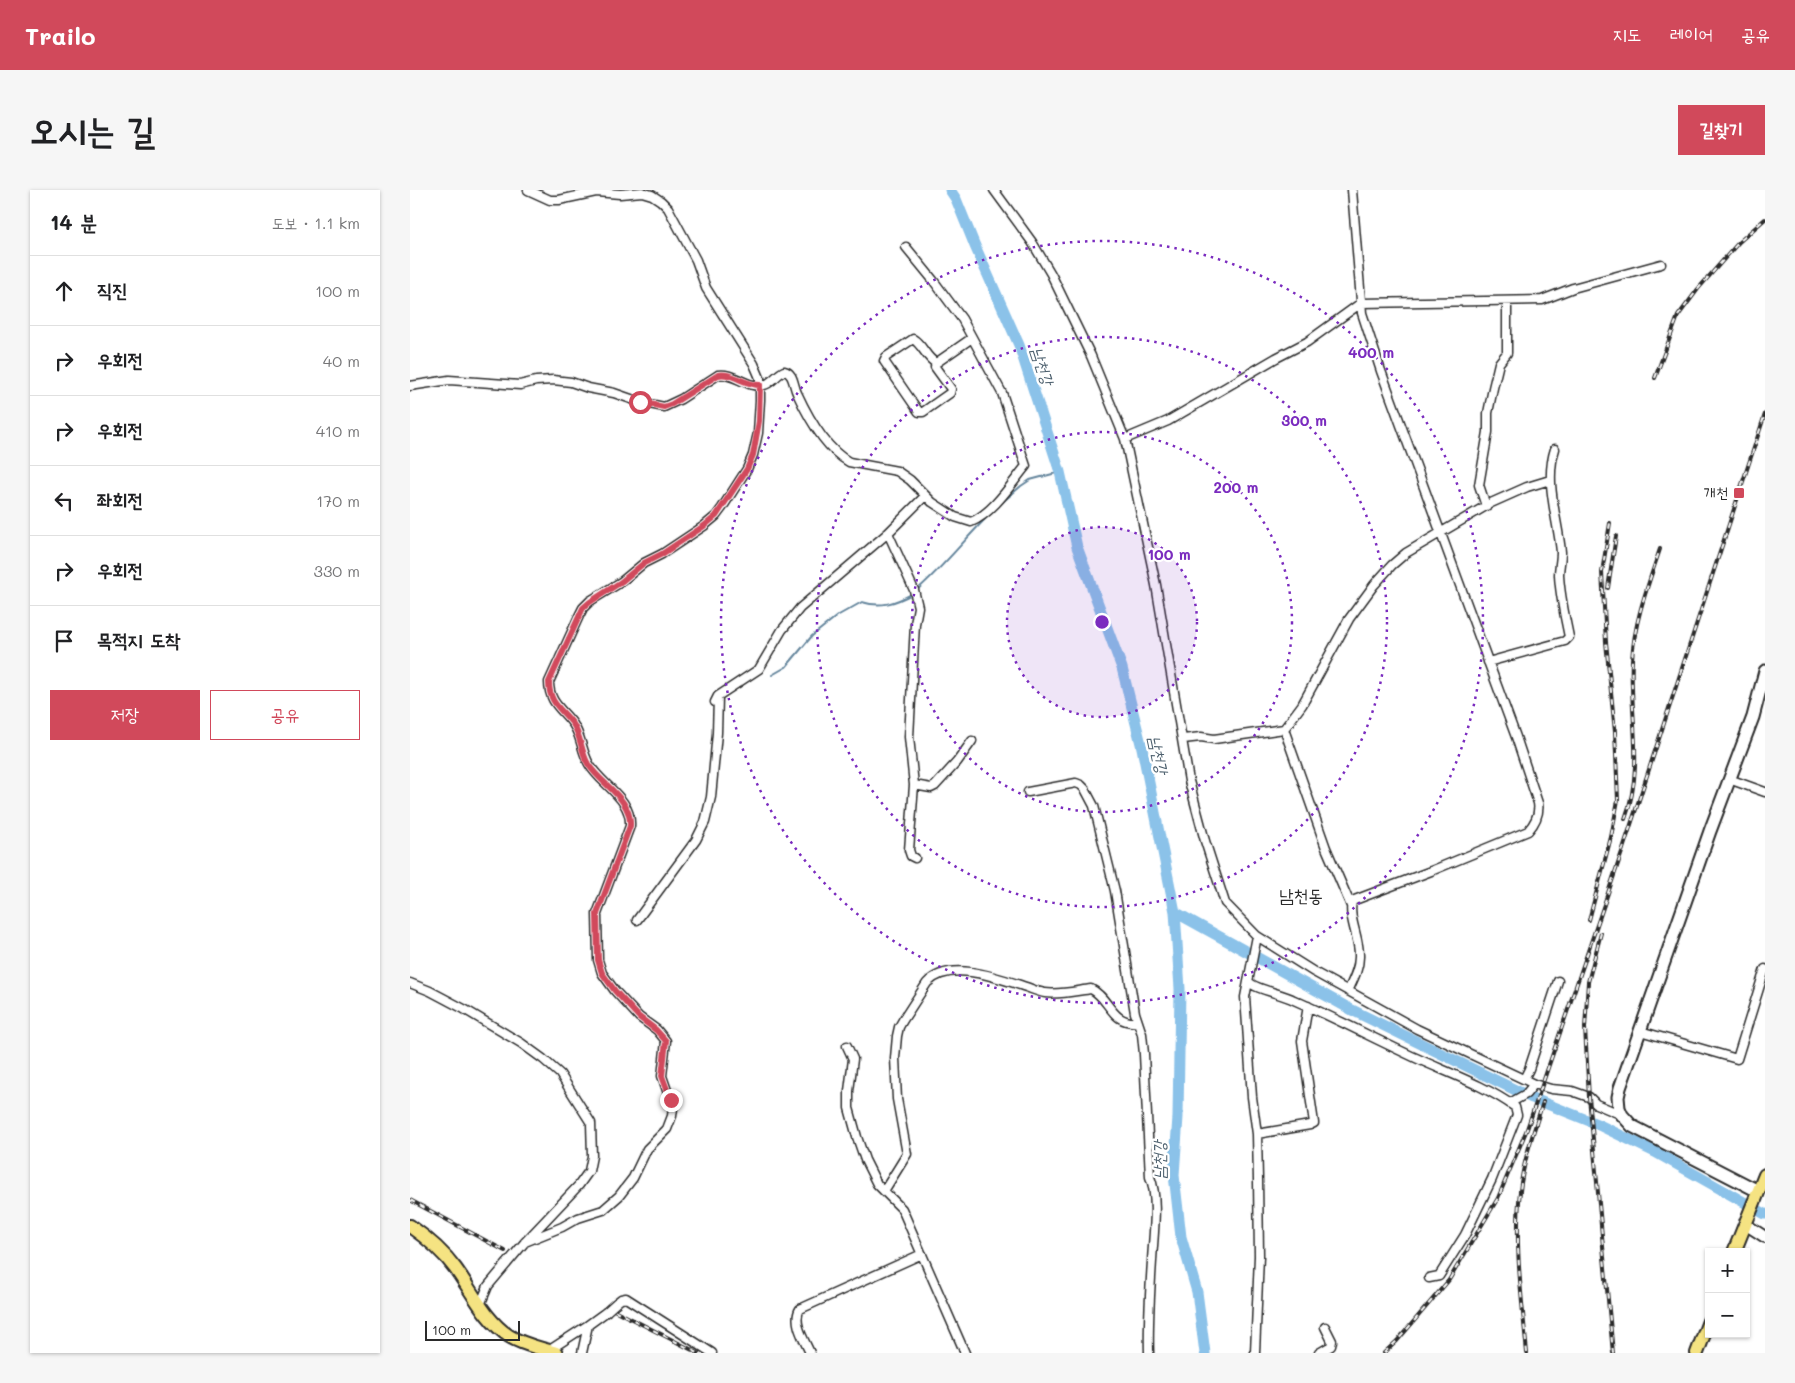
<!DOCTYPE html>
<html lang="ko">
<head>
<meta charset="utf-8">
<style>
  :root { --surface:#fff; --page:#f6f6f6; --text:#202124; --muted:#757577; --line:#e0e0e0; --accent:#d1495b }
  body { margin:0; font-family:Mali,"Poor Story",sans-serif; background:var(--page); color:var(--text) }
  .controls { position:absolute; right:15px; bottom:15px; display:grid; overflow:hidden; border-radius:0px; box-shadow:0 1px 4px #0004 }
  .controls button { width:45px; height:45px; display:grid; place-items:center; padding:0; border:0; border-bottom:1px solid var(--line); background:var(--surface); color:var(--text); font:25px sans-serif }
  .scale { position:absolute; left:15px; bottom:12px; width:95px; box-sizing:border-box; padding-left:5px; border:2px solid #2b2b2b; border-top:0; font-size:14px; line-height:18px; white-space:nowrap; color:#2b2b2b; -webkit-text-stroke:4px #fff; paint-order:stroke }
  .stop { position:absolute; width:15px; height:15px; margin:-11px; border:4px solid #d1495b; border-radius:50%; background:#fff }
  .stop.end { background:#d1495b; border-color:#fff; box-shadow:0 1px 5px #0008 }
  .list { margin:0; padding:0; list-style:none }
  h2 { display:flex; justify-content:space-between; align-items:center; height:65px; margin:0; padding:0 20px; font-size:21px }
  h2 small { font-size:16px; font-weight:400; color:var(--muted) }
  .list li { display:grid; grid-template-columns:32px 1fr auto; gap:15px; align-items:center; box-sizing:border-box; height:70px; padding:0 20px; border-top:1px solid var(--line) }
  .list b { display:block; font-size:19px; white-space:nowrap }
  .list em { font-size:16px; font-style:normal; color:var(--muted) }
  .actions { display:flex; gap:10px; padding:15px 20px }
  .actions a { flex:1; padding:11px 0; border:1px solid var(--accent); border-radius:0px; text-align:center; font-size:18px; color:var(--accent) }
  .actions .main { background:var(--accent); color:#fff }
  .icon { flex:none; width:28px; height:28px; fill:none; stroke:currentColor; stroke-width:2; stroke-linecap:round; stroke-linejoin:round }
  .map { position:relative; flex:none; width:1355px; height:1163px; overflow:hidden; border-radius:0px }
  header { display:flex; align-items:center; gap:30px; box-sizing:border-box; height:70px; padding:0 25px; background:var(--accent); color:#fff }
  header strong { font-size:24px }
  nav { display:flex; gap:28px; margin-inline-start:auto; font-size:18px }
  .intro { display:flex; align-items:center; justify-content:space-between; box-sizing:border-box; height:120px; padding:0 30px }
  h1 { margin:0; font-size:35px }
  .button { padding:12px 22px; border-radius:0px; background:var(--accent); color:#fff; font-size:18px; font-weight:700 }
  main { display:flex; gap:30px; padding:0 30px }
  aside { flex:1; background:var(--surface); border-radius:0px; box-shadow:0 1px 4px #0004 }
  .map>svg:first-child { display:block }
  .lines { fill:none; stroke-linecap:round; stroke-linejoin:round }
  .stream { stroke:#65869d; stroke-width:2 }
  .river { stroke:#8bc2e9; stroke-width:11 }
  .minor-casing { stroke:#2b2b2b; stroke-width:11 }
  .tertiary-casing { stroke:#2b2b2b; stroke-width:14 }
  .secondary-casing { stroke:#2b2b2b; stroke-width:15 }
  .primary-casing { stroke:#2b2b2b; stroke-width:16 }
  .minor { stroke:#fff; stroke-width:8 }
  .tertiary { stroke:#fff; stroke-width:10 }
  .secondary { stroke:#fff; stroke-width:11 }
  .primary { stroke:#f5e382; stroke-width:12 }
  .rail-casing { stroke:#2b2b2b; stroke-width:4 }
  .rail { stroke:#fff; stroke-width:2; stroke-dasharray:5.5; stroke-linecap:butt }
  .minor-bridge-casing { stroke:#2b2b2b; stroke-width:11; stroke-linecap:butt }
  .minor-bridge { stroke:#fff; stroke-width:8 }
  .route { stroke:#d1495b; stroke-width:6 }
  .ring { fill:none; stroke:#7b2cbf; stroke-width:2.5; stroke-dasharray:2.5 5 }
  .poi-dot { fill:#d1495b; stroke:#fff; stroke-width:2 }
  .labels { text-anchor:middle; stroke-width:4.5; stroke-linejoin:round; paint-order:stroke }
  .poi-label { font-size:15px; fill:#2b2b2b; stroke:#fff; text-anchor:end }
  .water-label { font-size:16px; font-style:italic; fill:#4d606e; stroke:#fff }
  .quarter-label { font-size:18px; fill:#2b2b2b; stroke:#fff }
  .centre { fill:#7b2cbf; stroke:#fff; stroke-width:2.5 }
  .ring-label { font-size:15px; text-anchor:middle; font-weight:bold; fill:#7b2cbf; stroke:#fff; stroke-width:4.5; stroke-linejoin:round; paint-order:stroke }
</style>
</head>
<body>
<header>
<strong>Trailo</strong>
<nav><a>지도</a><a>레이어</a><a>공유</a></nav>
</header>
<div class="intro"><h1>오시는 길</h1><a class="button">길찾기</a></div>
<main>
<aside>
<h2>14 분<small>도보 · 1.1 km</small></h2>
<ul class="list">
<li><svg class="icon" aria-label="ahead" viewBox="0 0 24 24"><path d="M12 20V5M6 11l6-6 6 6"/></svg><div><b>직진</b></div><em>100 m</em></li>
<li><svg class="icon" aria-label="right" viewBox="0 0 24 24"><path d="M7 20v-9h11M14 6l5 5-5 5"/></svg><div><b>우회전</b></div><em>40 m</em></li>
<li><svg class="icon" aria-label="right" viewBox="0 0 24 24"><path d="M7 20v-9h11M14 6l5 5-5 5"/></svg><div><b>우회전</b></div><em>410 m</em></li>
<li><svg class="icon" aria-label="left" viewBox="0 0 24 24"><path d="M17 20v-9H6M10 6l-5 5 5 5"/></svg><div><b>좌회전</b></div><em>170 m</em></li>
<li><svg class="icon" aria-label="right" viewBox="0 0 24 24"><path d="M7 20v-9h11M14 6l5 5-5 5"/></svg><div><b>우회전</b></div><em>330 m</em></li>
<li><svg class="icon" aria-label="arrive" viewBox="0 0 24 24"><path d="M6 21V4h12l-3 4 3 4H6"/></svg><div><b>목적지 도착</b></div></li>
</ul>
<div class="actions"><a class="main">저장</a><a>공유</a></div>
</aside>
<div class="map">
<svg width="1355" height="1163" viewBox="0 0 1355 1163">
  <rect width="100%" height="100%" fill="#fff"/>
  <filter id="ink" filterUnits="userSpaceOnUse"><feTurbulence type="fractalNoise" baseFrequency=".02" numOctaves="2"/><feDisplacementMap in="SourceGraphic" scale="10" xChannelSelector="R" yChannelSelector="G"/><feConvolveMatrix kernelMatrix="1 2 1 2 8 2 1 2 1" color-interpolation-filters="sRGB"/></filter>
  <g filter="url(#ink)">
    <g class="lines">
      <path class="stream" d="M587,317L611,296L620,290L650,282
        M507,400C534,376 555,349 580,324
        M362,485L376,477L402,446L427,426L452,412C471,418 485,413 502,404"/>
      <path class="river" d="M540,0L546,9L565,56L609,155L650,282L667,357L712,478L732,558L765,722L770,799L768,927L764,985L771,1047L787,1102L795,1163
        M765,722L942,820L1122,908L1187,934L1245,962L1355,1024"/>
      <g class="minor-casing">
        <path id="minor" d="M584,0L622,52L641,84L681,166L715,249L746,395L779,591L795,651L815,713L847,746L904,782L1007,839L1124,894L1141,899L1162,901L1179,907L1186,914L1212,925
          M526,173C516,168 513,155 503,149L476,167L474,171L509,222H513L540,203L541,199L525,177L526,173L562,148
          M0,196L39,190L110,195L126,191L143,190L161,192L178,198L204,203L230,212L254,217L271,209L308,185C324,182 337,199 354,195C361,194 367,184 374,181C384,183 383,195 387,203C398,227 416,259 439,272L487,281L500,290L522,312L545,327L561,332C583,323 602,293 616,276L592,203L552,129L523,90L496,57
          M715,249L758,231L866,168L897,152L951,113L1132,110L1163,98L1251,74
          M1076,316L1069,295L1078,242V223L1083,198L1089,173L1097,163V112
          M478,343L504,400L508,417L505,434L499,547L504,595L499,660L501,666L505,668
          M1078,472L1155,451L1159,447C1155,427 1150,406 1149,385C1149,378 1151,370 1151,362C1148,329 1134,292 1145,259
          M305,512L308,506L349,479L372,440L390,418L478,343L515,306
          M874,539L892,515L939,429L964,395L982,375L996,363L1081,313L1117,297L1140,290
          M773,549L791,547L804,549L874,539L916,658L941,716
          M1319,589L1355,602
          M504,595L521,598L525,596L547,572L562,551
          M618,602L666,593L671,595L675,599L684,616L705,701L725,823L732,844L734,864L740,987C749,1008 743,1048 742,1071C740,1102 738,1132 739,1163
          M227,730L286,650L295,632L301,607L307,543L308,507
          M839,792C845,799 873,804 884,810C925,828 965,849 1006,868C1039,883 1076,896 1105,917L1107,925L1082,989L1055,1045L1029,1086L1019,1088
          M0,793L20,801L54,819L111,853L133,869L150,884L181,933L182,966L179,981L169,995L115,1052L78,1096L70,1115
          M938,801C943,790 949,779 949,767C950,748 938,730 942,711L1021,681L1118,641C1125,633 1130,624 1128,613L1106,547L971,181L952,123L942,0
          M1230,841L1327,869L1355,779
          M437,856L443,869L439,901V918L447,947L455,970L467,994L492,1019L555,1163
          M1114,889L1119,879L1148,791
          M1100,913L1116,904L1124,894
          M847,944L900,935L904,933L892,851L898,816
          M474,1001L497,964L487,909L485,868L487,846L489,837L493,830L517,793C540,769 589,788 616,797C622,799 628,802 635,803C649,805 666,801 681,799C700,808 701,835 728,832
          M115,1052L152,1037L168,1028L193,1020L209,1006L223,988L237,959L257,939L262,926L263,918L252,886L256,851L247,840L229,827L205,801L192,783L188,770L187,724L220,636C222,608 191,595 179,574C172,562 171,545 163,534C152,519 139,513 139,492L169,426L173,418L180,411L211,392L234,373L252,364L294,336L306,326L312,318L337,279L343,265L348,243L350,210V188L344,174L296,98L286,70L258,18L251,11L242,5L232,2L210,4L186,2L149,10H140L118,0
          M206,1113L211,1109L216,1108L302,1163
          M178,1135L196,1122
          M138,1161L178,1135L172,1163
          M400,1163C395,1151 382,1132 390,1119L512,1064
          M845,1163L849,1066L848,990L847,944L842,907L835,807L847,746
          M909,1163L921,1156L922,1151L915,1137"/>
      </g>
      <g class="tertiary-casing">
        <path id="tertiary" d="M1335,1034L1355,1047"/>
      </g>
      <g class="secondary-casing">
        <path id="secondary" d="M1348,1001L1222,936L1212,925L1209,918L1208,907L1210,898L1300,641L1343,527L1355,481"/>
      </g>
      <g class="primary-casing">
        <path id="primary" d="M0,1036C17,1048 32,1060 45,1078C62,1101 75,1130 99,1146C113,1155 130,1158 146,1163
          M1324,1062L1355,985
          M1287,1163L1299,1131"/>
      </g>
      <use href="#minor" class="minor"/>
      <use href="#tertiary" class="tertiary"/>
      <use href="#secondary" class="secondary"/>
      <use href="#primary" class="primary"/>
      <g class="rail-casing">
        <path id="rail" d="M1245,188L1268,126L1288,99L1329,52L1355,29
          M1198,398L1206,346
          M1215,629C1235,575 1219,524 1222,470C1224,432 1238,395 1250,359
          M1179,730L1201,647L1208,610L1205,542L1196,452L1192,382L1200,333
          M1191,743L1178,792L1175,838L1179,907L1203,1163
          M0,1010L95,1061
          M204,1120L288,1163
          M974,1163L987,1151L1039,1090L1088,1008L1117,939L1212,662L1355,224
          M1117,1163C1112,1110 1104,1055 1110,1001C1113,971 1124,941 1133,912"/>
      </g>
      <use href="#rail" class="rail"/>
      <g class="minor-bridge-casing">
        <path id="minor-bridge" d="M196,1122L206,1113"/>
      </g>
      <use href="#minor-bridge" class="minor-bridge"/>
    </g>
  </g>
  <g class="lines" filter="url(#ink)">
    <path class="route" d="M230,212L254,217L262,214L308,185C322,182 334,195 350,195L349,231L343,265L337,279L306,326L294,336L252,364L234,373L211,392L180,412L173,418L139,492C139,514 152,519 163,534C171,546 171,562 178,574C191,595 222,608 220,636L187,724L188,770L192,783L205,801L229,827L246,840L256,851L252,886L261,910"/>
  </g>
  <circle cx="692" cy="432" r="95" fill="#7b2cbf" fill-opacity=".12"/>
  <g class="ring">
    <circle cx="692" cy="432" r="95"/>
    <circle cx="692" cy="432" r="190"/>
    <circle cx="692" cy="432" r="285"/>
    <circle cx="692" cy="432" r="381"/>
  </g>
  <rect class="poi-dot" x="1323" y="297" width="12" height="12" rx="2.5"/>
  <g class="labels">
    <g class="poi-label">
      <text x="1318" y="308">개천</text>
    </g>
    <g class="water-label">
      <text transform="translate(633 176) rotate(72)" y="6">남천강</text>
      <text transform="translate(749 565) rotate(78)" y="6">남천강</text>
      <text transform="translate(749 970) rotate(-90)" y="6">남천강</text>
    </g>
    <g class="quarter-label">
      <text x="891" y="712">남천동</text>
    </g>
  </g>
  <circle cx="692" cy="432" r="8" class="centre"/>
  <g class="ring-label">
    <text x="961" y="168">400 m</text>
    <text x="894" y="236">300 m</text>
    <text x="826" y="303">200 m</text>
    <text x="759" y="370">100 m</text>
  </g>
</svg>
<div class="controls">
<button>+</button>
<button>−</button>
</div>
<div class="scale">100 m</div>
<div class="stop" style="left:230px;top:212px"></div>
<div class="stop end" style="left:261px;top:910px"></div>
</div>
</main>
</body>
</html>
